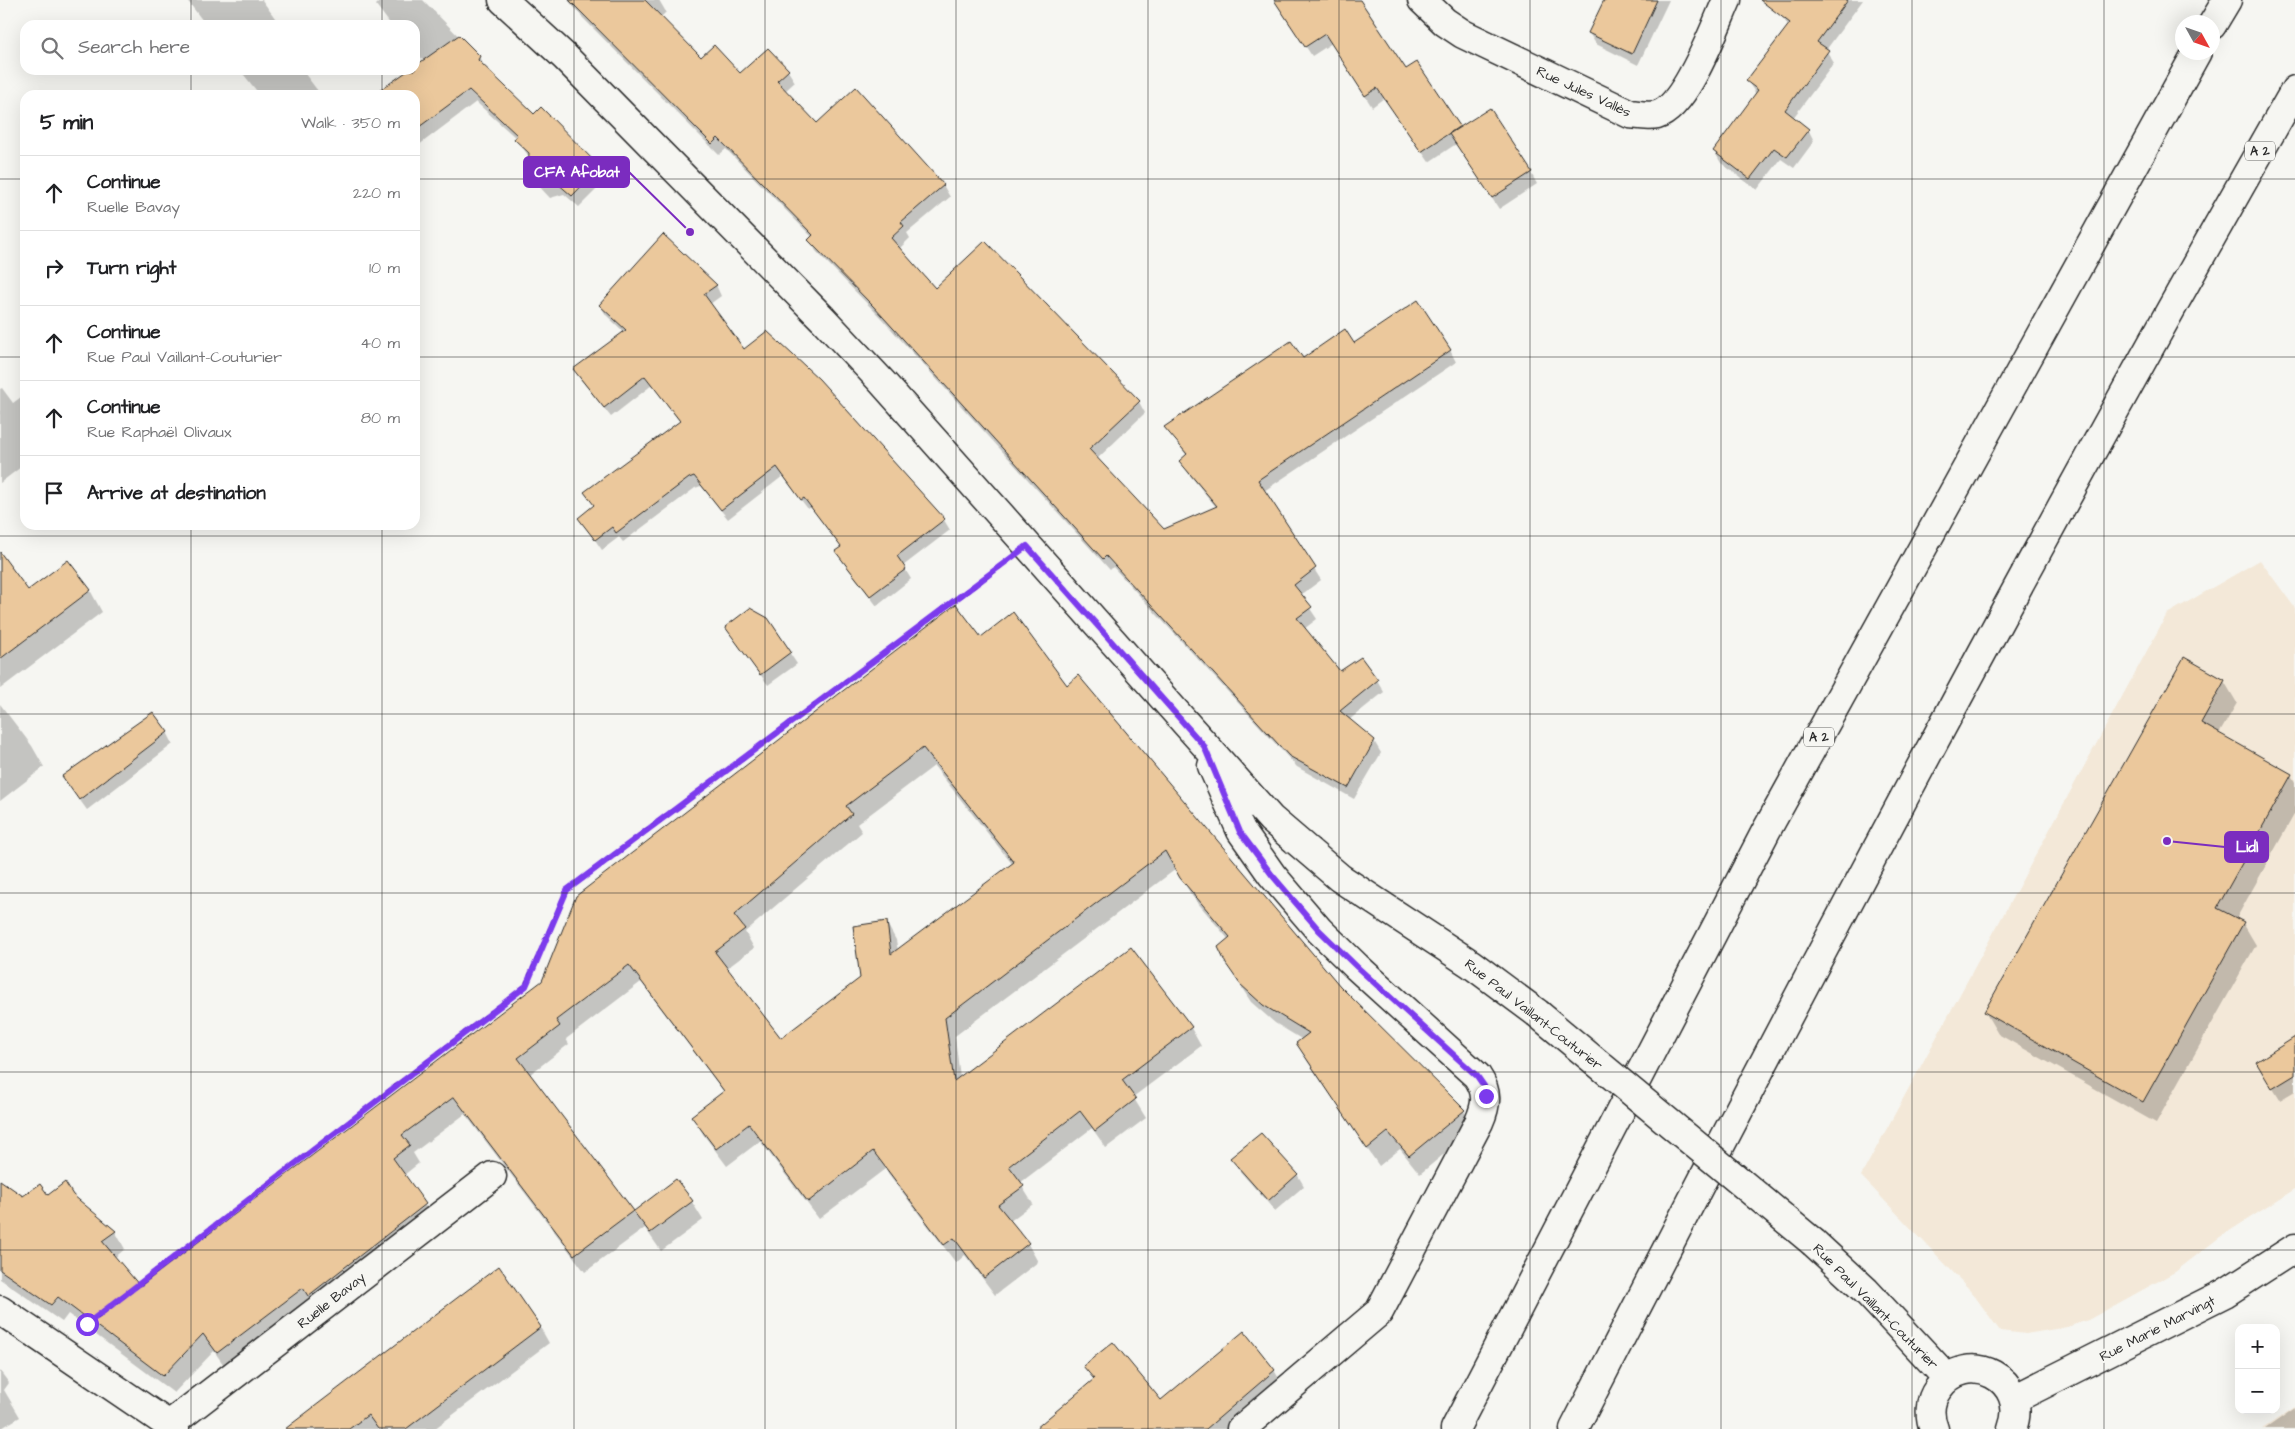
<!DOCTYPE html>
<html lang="en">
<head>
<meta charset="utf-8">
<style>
  :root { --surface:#fff; --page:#f6f6f6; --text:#202124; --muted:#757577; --line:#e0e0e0 }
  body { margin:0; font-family:"Architects Daughter",sans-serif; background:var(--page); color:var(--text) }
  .controls { position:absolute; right:15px; bottom:15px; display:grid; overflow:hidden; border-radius:10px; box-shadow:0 5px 20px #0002 }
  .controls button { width:45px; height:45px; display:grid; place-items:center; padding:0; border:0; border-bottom:1px solid var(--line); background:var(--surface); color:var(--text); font:25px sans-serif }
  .compass { position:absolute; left:2175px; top:15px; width:45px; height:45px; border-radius:50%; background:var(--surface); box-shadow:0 5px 20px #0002; rotate:130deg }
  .stop { position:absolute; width:15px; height:15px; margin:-11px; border:4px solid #7c3aed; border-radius:50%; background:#fff }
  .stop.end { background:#7c3aed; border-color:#fff; box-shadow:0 1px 5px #0008 }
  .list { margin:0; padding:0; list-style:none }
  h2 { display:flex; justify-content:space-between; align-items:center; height:65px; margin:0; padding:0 20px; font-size:21px }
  h2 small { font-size:16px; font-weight:400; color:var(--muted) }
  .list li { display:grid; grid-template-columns:32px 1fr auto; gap:15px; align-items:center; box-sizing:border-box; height:75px; padding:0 20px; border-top:1px solid var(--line) }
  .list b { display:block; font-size:19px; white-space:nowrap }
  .list p { margin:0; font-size:16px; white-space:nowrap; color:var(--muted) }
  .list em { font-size:16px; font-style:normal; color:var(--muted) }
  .icon { flex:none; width:28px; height:28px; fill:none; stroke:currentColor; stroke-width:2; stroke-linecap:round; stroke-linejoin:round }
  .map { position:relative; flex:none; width:2295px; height:1429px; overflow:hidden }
  .search { position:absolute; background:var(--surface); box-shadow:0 5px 20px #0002; left:20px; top:20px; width:400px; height:55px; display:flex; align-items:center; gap:12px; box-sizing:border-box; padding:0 18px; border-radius:15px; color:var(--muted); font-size:19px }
  .panel { position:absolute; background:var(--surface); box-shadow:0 5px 20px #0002; left:20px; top:90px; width:400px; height:440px; border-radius:15px }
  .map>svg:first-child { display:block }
  .built { fill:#f3e8d8 }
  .shadow { fill:#0003; fill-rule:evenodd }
  .building { fill:#ebc89c; stroke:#2b2b2b; fill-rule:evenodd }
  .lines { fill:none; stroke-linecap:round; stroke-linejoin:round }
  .minor-casing { stroke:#2b2b2b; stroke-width:31 }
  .highway-casing { stroke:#2b2b2b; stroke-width:31 }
  .path { stroke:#2b2b2b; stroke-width:3; stroke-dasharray:4 4; stroke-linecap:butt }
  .minor { stroke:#f6f6f2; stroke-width:28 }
  .highway { stroke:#f6f6f2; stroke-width:28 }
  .minor-bridge-casing { stroke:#2b2b2b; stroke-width:31; stroke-linecap:butt }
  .minor-bridge { stroke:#f6f6f2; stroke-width:28 }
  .route { stroke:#7c3aed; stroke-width:6 }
  .grid { fill:none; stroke:#2b2b2b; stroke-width:1; stroke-opacity:0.55 }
  .labels { text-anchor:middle; stroke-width:4.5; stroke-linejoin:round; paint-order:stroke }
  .shield { fill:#f6f6f2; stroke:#686867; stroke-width:1 }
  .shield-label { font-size:12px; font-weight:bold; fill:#2b2b2b }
  .street-label { font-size:14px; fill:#2b2b2b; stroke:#f6f6f2 }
  .leader { fill:none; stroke:#7b2cbf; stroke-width:2 }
  .callout-dot { fill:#7b2cbf; stroke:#f6f6f2; stroke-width:2 }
  .callout { fill:#7b2cbf; stroke:#7b2cbf; stroke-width:2 }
  .callout-label { font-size:15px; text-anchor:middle; font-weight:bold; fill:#fff }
</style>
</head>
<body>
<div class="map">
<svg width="2295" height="1429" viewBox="0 0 2295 1429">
  <rect width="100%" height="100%" fill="#f6f6f2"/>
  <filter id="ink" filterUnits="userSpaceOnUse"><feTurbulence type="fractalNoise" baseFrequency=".02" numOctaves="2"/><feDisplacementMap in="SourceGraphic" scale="10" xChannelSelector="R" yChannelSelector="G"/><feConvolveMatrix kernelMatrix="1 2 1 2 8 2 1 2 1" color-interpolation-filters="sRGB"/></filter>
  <g filter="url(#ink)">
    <path class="built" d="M2260,560L2295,608V1189L2220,1237L2175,1272L2088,1320L2067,1327L2026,1334L2000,1331L1971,1291L1861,1176L2167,614Z
      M2295,1407V1429H2262Z"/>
    <path class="shadow" d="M187,0H262L280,25H206Z
      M381,0H423L479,57L486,69L534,115L599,168L606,180L579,207L564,194L550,198L536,183L529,170L530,158L516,138L476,102L415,148V95H375L411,70H415V67L424,61L415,51V25H391L376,5Z
      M568,0H659L666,12L660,18L701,59L740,74L768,50L788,71L795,82L785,91L817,125L943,185L950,197L907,233L910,238L899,249L935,290L1139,402L1145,413L1097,459L1164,530L1217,508L1188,473L1181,461L1187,456L1166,427L1302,360L1354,345L1450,350L1456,362L1264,491L1321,580L1301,595L1317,619L1304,629L1340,673L1377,680L1384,692L1349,720L1374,741L1381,753L1354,799L1297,767L1113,567L1110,570L881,318L816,251L810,240L812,237L726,149L719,155L582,17Z
      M1275,0H1330L1406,70L1417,63L1460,128L1531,173L1537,184L1499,209L1456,144L1429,162L1384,98L1372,107L1332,43L1312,56Z
      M1605,0H1669L1638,65L1596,44L1589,33Z
      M1792,0H1863L1826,50L1834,63L1793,118L1808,129L1814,141L1794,168L1781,159L1757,190L1721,163L1714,151L1756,94L1748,82L1789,27L1781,15Z
      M240,70H302L321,95H260Z
      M716,285L721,296L710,304L744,351L944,520L950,530L903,566L911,579L877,606L843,562L837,552L842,548L811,507L808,509L783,476L728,519L701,486L695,488L623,542L619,537L602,550L580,518L595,506L586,492L680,422L652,385L611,417L581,380L575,370L625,333L606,315L600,305Z
      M2,388L13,403L25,394V464L0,483V389Z
      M0,554L28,592L90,590L102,612L0,689Z
      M767,619L797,664L768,685L734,638Z
      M981,638L1067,686L1340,986L1464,1111L1474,1129L1420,1174L1400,1149L1379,1166L1308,1062L1297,1044L1303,1040L1275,1023L1251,1002L1238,982L1227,964L1229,940L1192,896L1176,869L955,1036L960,1078L1191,1028L1201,1046L1133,1097L1146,1118L1106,1148L1092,1128L1020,1183L1033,1204L1010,1221L1028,1244L1038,1262L995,1295L965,1255L956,1263L885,1169L819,1219L760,1141L727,1166L703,1134L693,1116L724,1092L641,982L566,1039L569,1044L529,1075L633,1213L676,1180L692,1202L703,1220L661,1251L645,1228L585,1272L465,1114L413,1153L419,1163L404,1175L436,1222L228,1371L214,1351L174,1393L68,1314L62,1322L0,1279V1182L23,1197H48L115,1231L125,1249L114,1258L140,1288L543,982ZM934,766L1013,865L898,951L896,940L886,922L861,979L780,1040L726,969L754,948L745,932L862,832L857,824Z
      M2224,681L2237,703L2219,734L2291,775L2295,782V813L2236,919L2243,923L2256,945L2156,1123L1998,1034L1985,1012Z
      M0,704L32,746L44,767L0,801Z
      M167,732L173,744L87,810L63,777Z
      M2295,1038V1091L2280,1100L2264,1074Z
      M1232,1158L1297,1174L1304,1186L1275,1211L1238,1169Z
      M540,1327L549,1343L434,1429H287Z
      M1244,1333L1274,1370L1281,1382L1226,1429H1190Z
      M0,1371L9,1383L4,1390L20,1417L0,1429Z
      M2295,1408V1429H2265Z"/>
    <path class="building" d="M569,0H645L701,57L714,45L740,73L768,48L789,70L777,81L817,123L856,87L944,185L901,222L904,226L891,238L935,288L985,241L1140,401L1089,449L1164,529L1217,506L1179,461L1187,454L1164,427L1291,341L1303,358L1345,329L1354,343L1418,300L1451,350L1258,480L1316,568L1294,585L1312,607L1297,618L1340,671L1361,657L1378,680L1340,711L1375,740L1348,788L1289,756L1106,556L1103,559L873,306L808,240L813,235L718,138L712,144Z
      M1274,0H1360L1406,69L1417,62L1460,126L1421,152L1377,88L1365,96L1325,34L1305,47Z
      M1604,0H1657L1632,54L1588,33Z
      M1760,0H1848L1817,42L1829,50L1785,110L1809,129L1787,157L1774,148L1750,179L1713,151L1758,90L1746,81L1790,23Z
      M459,35L480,56L478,60L534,114L541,107L600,167L572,196L556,182L542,186L528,171L529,153L514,139L517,135L469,90L415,130V95H373L409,70H415V66Z
      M1490,108L1532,172L1492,198L1449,134Z
      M663,234L717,285L704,294L744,349L767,331L819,379L945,519L897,556L906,569L870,596L835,551L841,547L804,498L801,500L777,467L721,510L694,476L689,478L616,533L612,527L595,540L578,518L594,505L584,492L680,421L645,376L604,408L573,369L626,330L599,305Z
      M0,552L28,590L68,560L91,590L0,659Z
      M956,604L981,637L1013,612L1067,685L1078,675L1340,986L1465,1110L1409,1156L1388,1132L1367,1149L1296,1043L1309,1033L1263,1005L1240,984L1226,964L1218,947L1230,937L1180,878L1165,851L945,1018L954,1081L1131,947L1192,1027L1122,1080L1136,1099L1095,1131L1080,1111L1009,1166L1024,1186L998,1205L1029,1243L984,1278L954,1238L944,1245L873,1151L808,1202L749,1124L716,1149L691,1116L724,1091L629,965L556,1020L560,1026L518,1058L634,1211L676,1179L693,1201L650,1233L633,1211L574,1255L454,1097L402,1135L410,1145L393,1158L426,1204L308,1296L303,1288L217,1353L203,1334L163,1376L58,1297L51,1305L0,1270V1180L23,1196L40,1184L48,1195L65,1182L73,1195L116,1231L102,1241L140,1286L542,981L576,896ZM923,748L1014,862L891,954L887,921L853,926L860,978L781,1038L715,952L745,929L734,915L852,814L846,806Z
      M750,608L768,618L791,652L760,675L725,627Z
      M2184,657L2225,680L2201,723L2292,774L2217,908L2244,922L2143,1102L1984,1012Z
      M153,712L168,732L79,800L62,776Z
      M2295,1037V1075L2272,1089L2256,1062Z
      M1261,1133L1298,1174L1268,1201L1230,1158Z
      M499,1266L541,1327L406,1429H378L368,1415L349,1429H285Z
      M1244,1331L1275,1370L1206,1429H1035L1094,1379L1083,1366L1113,1342L1161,1400Z"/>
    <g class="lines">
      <g class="minor-casing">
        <path id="minor" d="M503,0L565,57L823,319L883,383L1271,819L1340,878L1471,964L1537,1013
          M1422,0L1445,22L1463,34L1630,114C1639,115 1648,117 1657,115C1686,107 1715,27 1727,0
          M1212,766L1241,831L1272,875L1319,930L1357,967L1477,1076C1488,1092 1487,1104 1479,1122L1379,1312L1241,1429
          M1814,1243L1866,1291L1947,1378
          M0,1310L175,1429
          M2014,1399L2225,1293L2295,1248
          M169,1425L492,1176
          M1934,1429C1929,1416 1929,1401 1938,1389C1967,1346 2031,1380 2012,1429"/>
      </g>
      <g class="highway-casing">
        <path id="highway" d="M2212,25L2227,0
          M1455,1429L1766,831L2197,52
          M1574,1429C1805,978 2043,530 2295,90"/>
      </g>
      <path class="path" d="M84,1327L525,986L567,890L1001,566"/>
      <use href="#minor" class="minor"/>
      <use href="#highway" class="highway"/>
      <g class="minor-bridge-casing">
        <path id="minor-bridge" d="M1537,1013L1814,1243"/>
      </g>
      <use href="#minor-bridge" class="minor-bridge"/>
    </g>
  </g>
  <g class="lines" filter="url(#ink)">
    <path class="route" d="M87,1324L526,986L567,890L1027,546L1204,746L1240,832L1272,875L1319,930L1357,967L1477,1076L1484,1086L1486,1096"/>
  </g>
  <path class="grid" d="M191,0V25M382,0V25M574,0V1429M765,0V1429M956,0V1429M1148,0V1429M1339,0V1429M1530,0V1429M1721,0V1429M1912,0V1429M2104,0V1429M191,70V95M382,70V95M0,179H25M415,179H2295M0,357H25M415,357H2295M191,525V1429M382,525V1429M0,536H2295M0,714H2295M0,893H2295M0,1072H2295M0,1250H2295"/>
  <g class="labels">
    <g class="shield">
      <rect x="2245" y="141.5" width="30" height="19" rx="4"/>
      <rect x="1804" y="727.5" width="30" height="19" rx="4"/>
    </g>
    <g class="shield-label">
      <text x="2260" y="155">A 2</text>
      <text x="1819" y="741">A 2</text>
    </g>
    <g class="street-label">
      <text transform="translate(1584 91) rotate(25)" y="5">Rue Jules Vallès</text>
      <text transform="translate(1534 1014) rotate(38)" y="5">Rue Paul Vaillant-Couturier</text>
      <text transform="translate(331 1300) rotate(-38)" y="5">Ruelle Bavay</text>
      <text transform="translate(1876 1306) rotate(45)" y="5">Rue Paul Vaillant-Couturier</text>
      <text transform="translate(2157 1328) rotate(-27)" y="5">Rue Marie Marvingt</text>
    </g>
  </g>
  <path class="leader" d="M690 232L629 172M2167 841L2225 847"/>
  <g class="callout-dot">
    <circle cx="690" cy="232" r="5"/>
    <circle cx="2167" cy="841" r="5"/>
  </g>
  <g class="callout">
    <rect x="524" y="157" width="105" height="30" rx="5"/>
    <rect x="2225" y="832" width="43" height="30" rx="5"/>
  </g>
  <g class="callout-label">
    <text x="577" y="177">CFA Afobat</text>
    <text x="2247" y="852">Lidl</text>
  </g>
</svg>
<div class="controls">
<button>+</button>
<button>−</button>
</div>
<svg class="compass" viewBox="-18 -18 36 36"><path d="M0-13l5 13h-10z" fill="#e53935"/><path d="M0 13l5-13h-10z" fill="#757577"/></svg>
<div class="stop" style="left:87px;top:1324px"></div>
<div class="stop end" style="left:1486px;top:1096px"></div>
<div class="search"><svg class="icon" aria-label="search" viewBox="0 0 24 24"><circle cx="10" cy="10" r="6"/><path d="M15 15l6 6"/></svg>Search here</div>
<section class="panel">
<h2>5 min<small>Walk · 350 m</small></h2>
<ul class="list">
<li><svg class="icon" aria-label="ahead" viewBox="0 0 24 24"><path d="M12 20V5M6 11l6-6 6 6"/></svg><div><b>Continue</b><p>Ruelle Bavay</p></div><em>220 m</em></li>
<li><svg class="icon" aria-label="right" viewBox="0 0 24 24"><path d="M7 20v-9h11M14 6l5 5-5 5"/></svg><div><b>Turn right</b></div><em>10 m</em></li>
<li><svg class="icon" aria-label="ahead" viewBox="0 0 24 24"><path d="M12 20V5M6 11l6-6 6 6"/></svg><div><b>Continue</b><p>Rue Paul Vaillant-Couturier</p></div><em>40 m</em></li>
<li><svg class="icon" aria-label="ahead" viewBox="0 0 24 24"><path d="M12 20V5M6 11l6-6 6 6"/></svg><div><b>Continue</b><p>Rue Raphaël Olivaux</p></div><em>80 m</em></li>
<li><svg class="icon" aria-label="arrive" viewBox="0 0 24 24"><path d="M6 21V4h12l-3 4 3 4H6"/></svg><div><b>Arrive at destination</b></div></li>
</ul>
</section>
</div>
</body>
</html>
